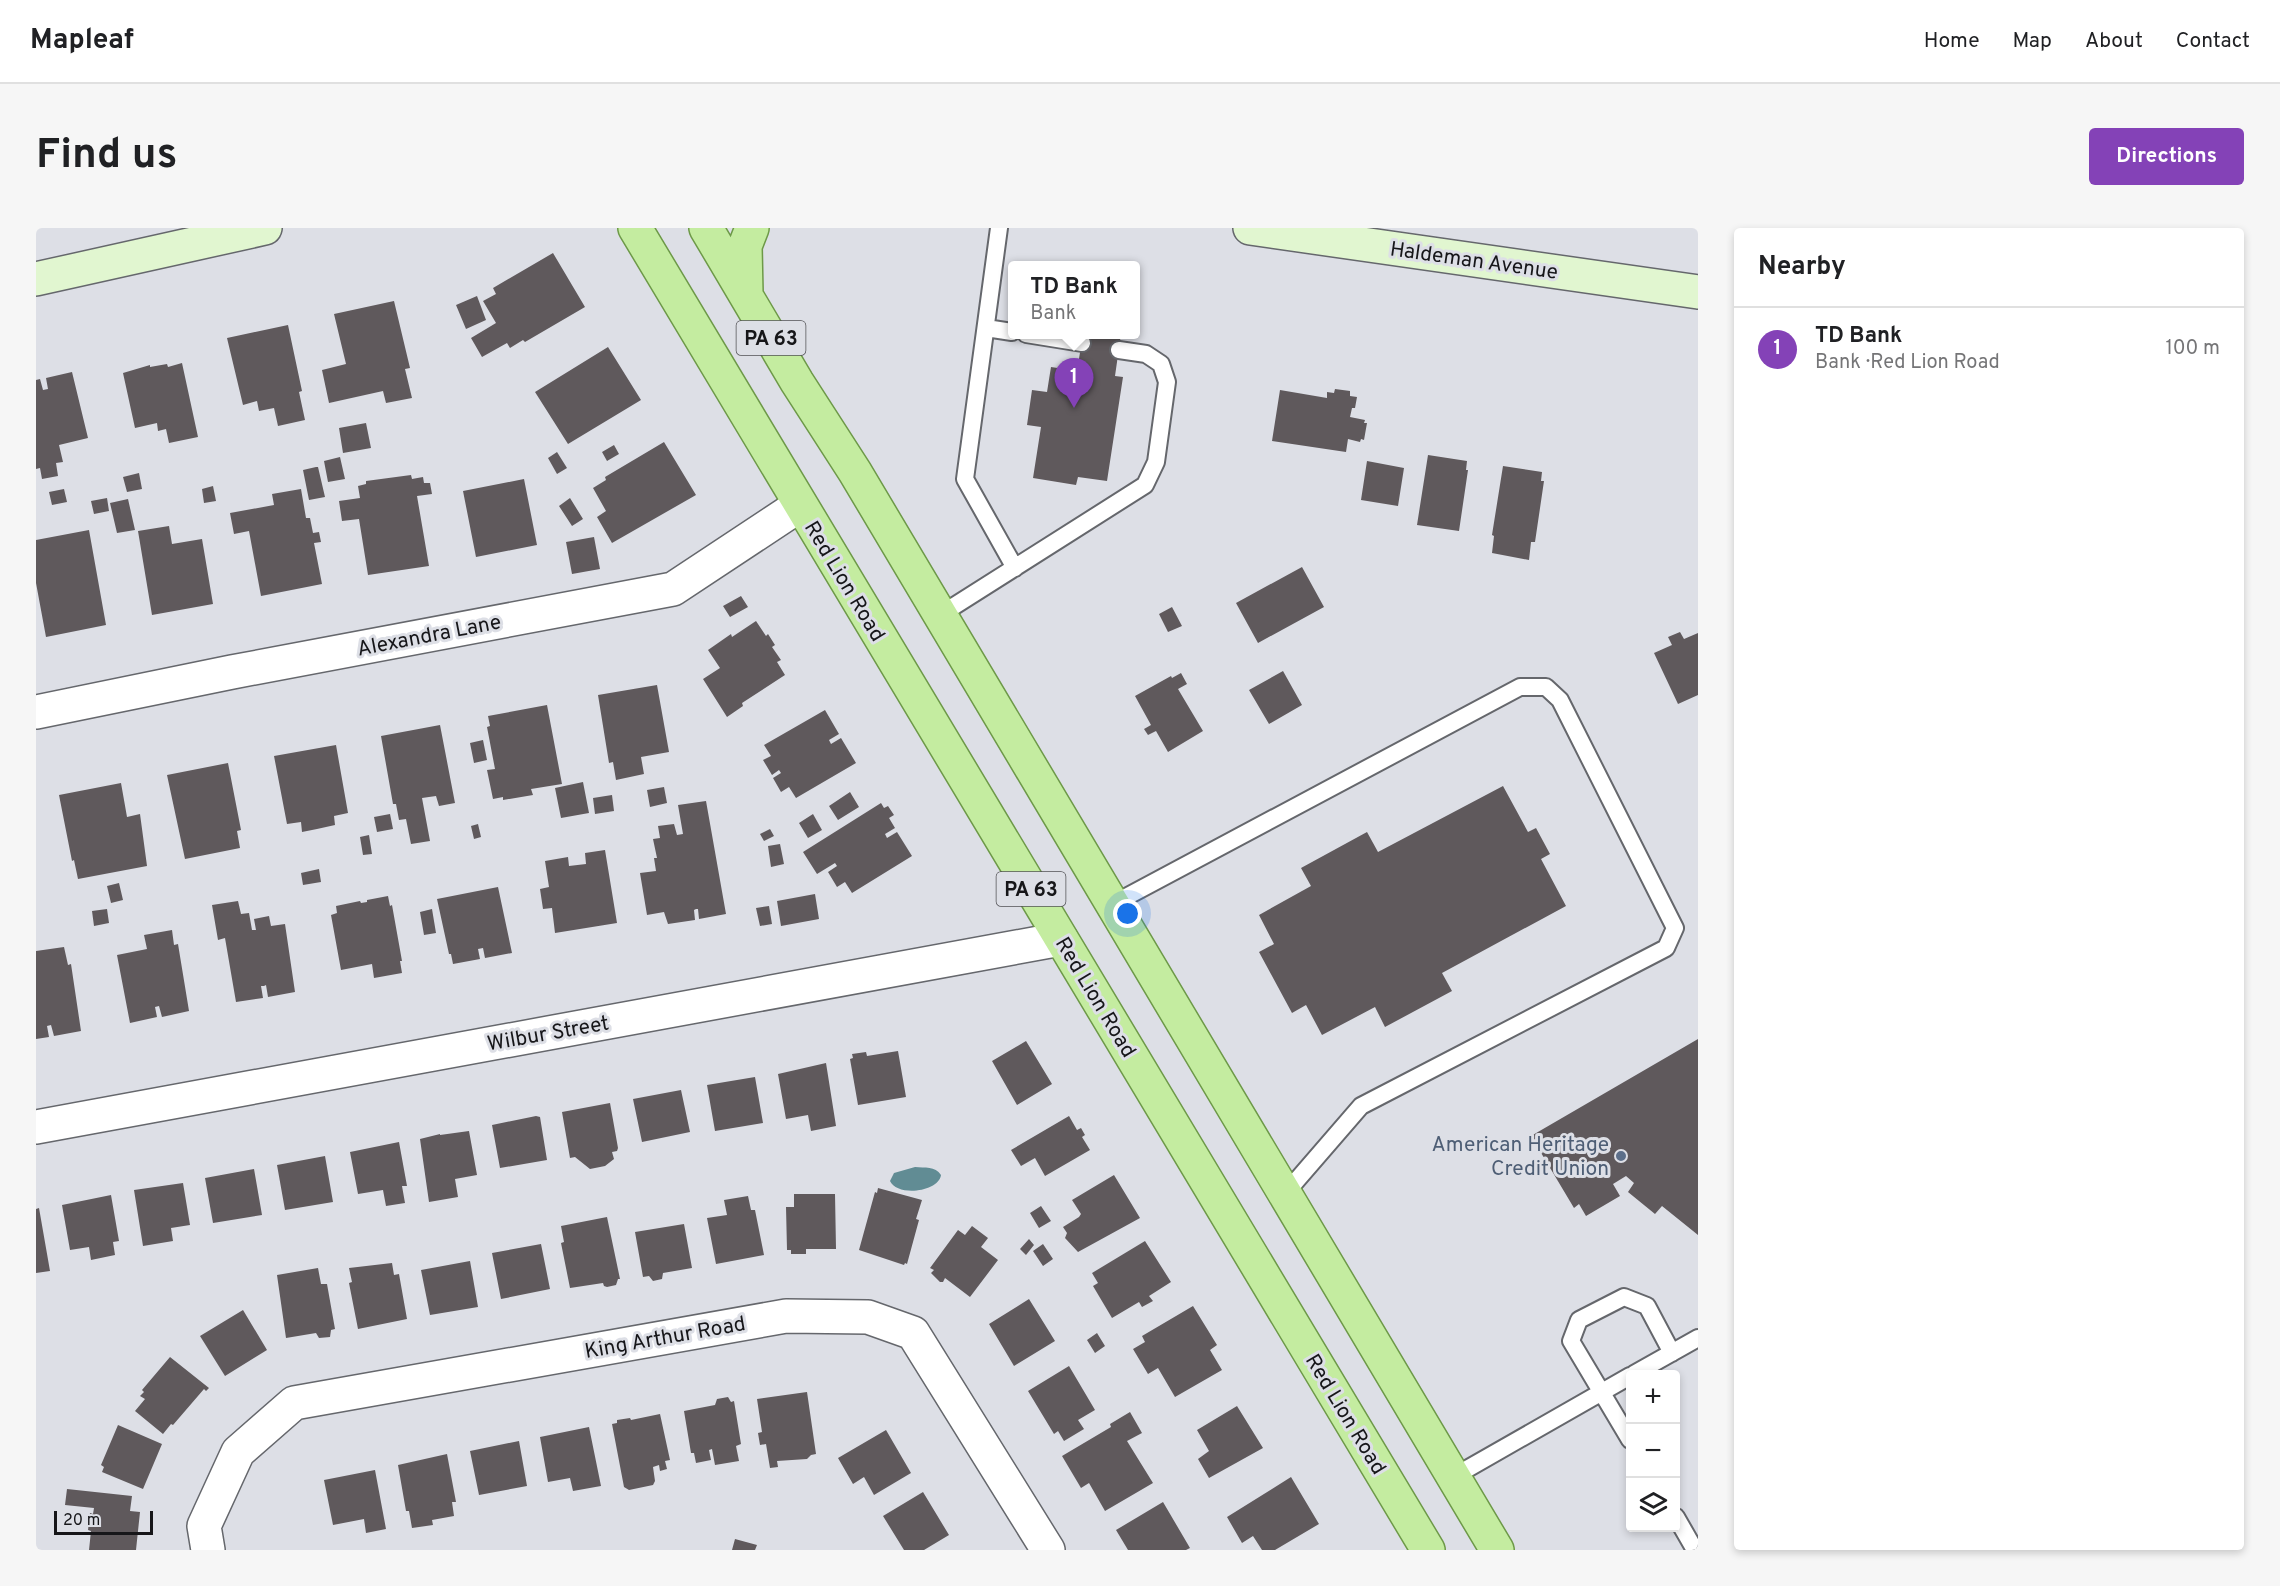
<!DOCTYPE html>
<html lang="en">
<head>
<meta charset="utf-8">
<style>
  :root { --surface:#fff; --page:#f6f6f6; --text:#202124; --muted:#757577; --line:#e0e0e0; --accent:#8442b7 }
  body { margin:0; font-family:Overpass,sans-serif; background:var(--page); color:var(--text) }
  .controls { position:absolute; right:18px; bottom:18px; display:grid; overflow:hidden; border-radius:6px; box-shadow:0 3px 9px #0003 }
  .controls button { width:54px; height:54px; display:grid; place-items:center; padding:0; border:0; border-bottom:2px solid var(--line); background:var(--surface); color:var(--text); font:30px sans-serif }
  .scale { position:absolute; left:18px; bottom:15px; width:99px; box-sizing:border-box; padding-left:6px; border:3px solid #161619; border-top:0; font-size:16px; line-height:21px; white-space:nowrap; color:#161619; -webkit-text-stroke:4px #dddfe6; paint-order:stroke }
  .you { position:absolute; left:1092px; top:686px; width:21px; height:21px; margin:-15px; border:4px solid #fff; border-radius:50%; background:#1a73e8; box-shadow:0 0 0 9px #1a73e833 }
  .badge { display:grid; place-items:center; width:39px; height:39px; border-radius:50%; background:var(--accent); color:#fff; font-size:20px; font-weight:700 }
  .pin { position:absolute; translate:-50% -50px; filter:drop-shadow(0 2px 3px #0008) }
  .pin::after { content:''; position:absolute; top:32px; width:21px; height:18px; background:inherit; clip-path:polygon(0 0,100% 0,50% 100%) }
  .popup { position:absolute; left:972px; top:33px; width:132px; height:78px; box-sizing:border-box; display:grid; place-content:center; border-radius:6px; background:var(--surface); filter:drop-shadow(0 2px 4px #0005); font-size:20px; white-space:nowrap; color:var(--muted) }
  .popup b { font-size:22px; color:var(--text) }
  .popup::after { content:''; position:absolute; left:50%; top:100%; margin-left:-12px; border:12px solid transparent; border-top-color:var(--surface) }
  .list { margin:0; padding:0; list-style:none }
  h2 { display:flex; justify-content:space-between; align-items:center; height:78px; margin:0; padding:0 24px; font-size:26px }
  h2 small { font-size:20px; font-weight:400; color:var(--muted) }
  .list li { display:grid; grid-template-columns:39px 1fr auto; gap:18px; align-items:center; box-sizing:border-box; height:84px; padding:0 24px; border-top:2px solid var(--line) }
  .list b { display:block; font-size:22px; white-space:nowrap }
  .list p { margin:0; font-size:20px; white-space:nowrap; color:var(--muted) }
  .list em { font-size:20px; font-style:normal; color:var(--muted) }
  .icon { flex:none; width:33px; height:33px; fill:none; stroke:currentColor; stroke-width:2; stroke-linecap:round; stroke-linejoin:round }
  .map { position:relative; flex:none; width:1662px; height:1322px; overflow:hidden; border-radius:6px }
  header { display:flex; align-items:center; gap:36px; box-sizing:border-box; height:84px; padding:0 30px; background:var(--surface); border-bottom:2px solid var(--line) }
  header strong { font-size:28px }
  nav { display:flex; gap:33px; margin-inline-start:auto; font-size:21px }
  .intro { display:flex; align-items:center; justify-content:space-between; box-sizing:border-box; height:144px; padding:0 36px }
  h1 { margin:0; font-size:42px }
  .button { padding:15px 27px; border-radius:6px; background:var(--accent); color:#fff; font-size:21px; font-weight:700 }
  main { display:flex; gap:36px; padding:0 36px }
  aside { flex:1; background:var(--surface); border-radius:6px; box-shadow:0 3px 9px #0003 }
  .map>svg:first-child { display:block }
  .water { fill:#618c94 }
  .building { fill:#5f595c }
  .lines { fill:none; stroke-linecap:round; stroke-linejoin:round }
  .lane-casing { stroke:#65676c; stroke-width:20 }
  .street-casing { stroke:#65676c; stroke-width:36 }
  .secondary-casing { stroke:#65676c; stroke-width:36 }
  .primary-casing { stroke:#6d9948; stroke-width:36 }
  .lane { stroke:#fff; stroke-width:16 }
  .street { stroke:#fff; stroke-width:33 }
  .secondary { stroke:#e1f6d0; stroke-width:33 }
  .primary { stroke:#c4eca0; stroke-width:33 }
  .service-dot { fill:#5c6f8a; stroke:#dddfe6; stroke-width:2 }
  .labels { text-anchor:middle; stroke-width:6; stroke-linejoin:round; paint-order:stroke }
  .shield { fill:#dddfe6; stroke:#525256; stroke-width:1.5 }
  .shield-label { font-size:20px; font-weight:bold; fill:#161619 }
  .street-label { font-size:21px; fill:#161619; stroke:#dddfe6 }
  .service-label { font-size:21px; fill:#4e5e75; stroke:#dddfe6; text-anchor:end }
</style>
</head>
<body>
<header>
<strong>Mapleaf</strong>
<nav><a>Home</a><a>Map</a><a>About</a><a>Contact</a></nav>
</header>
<div class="intro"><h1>Find us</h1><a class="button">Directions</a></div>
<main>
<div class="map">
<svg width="1662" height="1322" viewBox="0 0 1662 1322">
  <rect width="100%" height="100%" fill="#dddfe6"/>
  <path class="water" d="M879,939C889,940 899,938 905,947C903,964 861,969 854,953L858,945Z"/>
  <path class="building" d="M517,25L549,79L489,114L487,112L474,120L471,115L446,129L435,110L460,95L447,73L460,66L457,60Z
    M441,68L450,92L430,101L420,77Z
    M358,73L374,140L369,141L376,170L350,175L347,163L293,175L286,142L310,136L298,86Z
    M252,97L266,163L263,164L269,192L242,198L238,180L223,183L221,173L207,177L191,110Z
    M1047,106H1085L1079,148L1087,149L1071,253L1042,249L1040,257L997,250L1005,199L991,197L996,162L1011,164L1015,139L1041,143Z
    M572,119L605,172L532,216L499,164Z
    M146,135L162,209L133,215L130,201L122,203L121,195L99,200L87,145L114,137V139L131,136L132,139Z
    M36,144L52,210L23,217L27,234L20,235L22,248L6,251L4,240L0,241V152L4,151L7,162L12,161L10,150Z
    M1299,161L1314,163V168L1321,169L1319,180H1316L1314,189L1329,192L1328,195H1331L1328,212L1325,211L1324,214L1312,211L1310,224L1236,213L1244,162L1291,170V164L1298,165Z
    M330,195L335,220L307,225L303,200Z
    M628,214L660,267L576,315L561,289L570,283L557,260L570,252L569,249Z
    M578,217L583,226L571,233L566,224Z
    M521,224L531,240L521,246L512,230Z
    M1392,227L1431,233L1430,242H1432L1423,303L1381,297Z
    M304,229L309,251L292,254L288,233Z
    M1331,233L1368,240L1362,278L1325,272Z
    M1467,238L1506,244L1505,253H1508L1499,314H1495L1493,332L1456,325L1458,308L1456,307Z
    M280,239H282L289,269L273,272L267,242Z
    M103,245L106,261L91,264L87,249Z
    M375,247L376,251L387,249L388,255H394L396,266L381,268L393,338L332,347L323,291L306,293L303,273L324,270L322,258L330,256V253Z
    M488,251L501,317L440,329L427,263Z
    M177,258L180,273L168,275L166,261Z
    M28,261L31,274L16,277L13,264Z
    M265,261L270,290H274L277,305L283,304L285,314L278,315L286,356L225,368L213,303L198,306L194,285L238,277L236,266Z
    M71,270L73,283L58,286L55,273Z
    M534,270L547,291L536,298L523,278Z
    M92,271L99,302L81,305L74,275Z
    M133,298L136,316L166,311L177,376L116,387L102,303Z
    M53,302L70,397L10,409L0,355V312Z
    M558,309L564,341L536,346L530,314Z
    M1266,339L1288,379L1222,415L1200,375Z
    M705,368L712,379L694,389L687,378Z
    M1136,379L1146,398L1132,404L1123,386Z
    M720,393L730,408L732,406L739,417L736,419L745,432L741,434L749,447L706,475L707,478L691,489L667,451L684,440L672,422L695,406L696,409Z
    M1644,404L1648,411L1662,405V467L1642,476L1618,425L1636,417L1632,409Z
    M1247,443L1266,477L1233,496L1213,462Z
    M1145,445L1151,456L1142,461L1167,503L1132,524L1120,503L1112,507L1108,501L1115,497L1099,468L1135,448L1136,450Z
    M621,457L633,524L605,529L608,546L580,552L577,534L573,535L562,467Z
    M511,477L526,556L495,561L497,567L467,572V569L457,571L451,542L459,541L451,499L454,498L452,488Z
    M789,482L803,506L793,512L795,516L805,510L820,535L760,570L753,559L745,564L737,550L745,545L743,542L736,547L727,532L735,528L728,517Z
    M404,497L419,575L403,578L400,568L386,570L394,613L375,616L370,591L363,592L360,576H357L345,508Z
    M447,512L451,532L438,535L434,515Z
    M300,517L312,585L298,588L299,597L281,601L266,604L265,594L251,596L238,528Z
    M192,535L205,602L201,603L204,620L149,631L131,547Z
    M547,554L553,585L525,590L519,560Z
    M85,555L91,589L104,586L111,638L42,651L38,632L36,633L23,567Z
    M1467,558L1492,604L1500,600L1514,626L1505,631L1530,678L1406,745L1416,763L1349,799L1339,779L1286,807L1270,777L1256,785L1223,724L1238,716L1223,687L1275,658L1265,640L1331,604L1342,624Z
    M628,559L631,575L614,579L611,562Z
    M814,564L823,579L802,592L793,578Z
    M576,567L578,583L559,586L557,570Z
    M670,573L690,686L663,691L662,681H660L658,682L659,692L632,696L628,684L611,687L604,645L620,643L618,630H621L617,611L624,610L622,598L638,596L641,607L647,606L642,577Z
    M845,575L848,580L852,578L858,587L853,590L859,600L849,606L851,610L861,604L876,628L816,665L809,654L801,659L792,644L801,638L799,635L781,646L767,624Z
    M354,586L357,601L341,604L338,589Z
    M777,586L786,602L772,610L763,595Z
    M442,596L445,609L438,611L435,598Z
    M734,601L738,608L728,613L724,606Z
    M333,607L336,626L327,627L324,609Z
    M744,616L748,636L735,639L732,618Z
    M569,622L581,695L519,705L516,680L507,681L504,661L513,659L509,633L532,629L533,638L550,636L549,625Z
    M283,641L285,654L267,657L265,645Z
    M83,655L87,672L75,675L71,658Z
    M462,659L476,725L449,730L447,720L442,721L444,731L417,736L415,726H413L401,671Z
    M779,666L783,691L745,698L741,673Z
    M352,668L354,678L356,677L366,733H364L366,745L338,750L336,736L305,742L295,687L301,685L300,678L324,673L325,675L331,674V672Z
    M202,673L205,686L213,685L216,702H220L218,691L233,688L235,698L249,696L259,764L232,769L230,757L228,758H225L227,770L200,774L189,710L182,712L176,677Z
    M733,678L736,696L724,698L720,680Z
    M71,681L73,695L58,698L56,683Z
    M396,681L400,705L388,707L384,684Z
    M136,702L138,717L142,716L153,783L126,789L123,778L119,779L121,789L94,795L81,727L111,721L108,707Z
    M28,719L32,737L35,736L45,803L18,808L15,797L11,798L13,809L0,811V723Z
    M1662,811V1007L1626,978L1619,986L1592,964L1598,955L1590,948L1577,956L1584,968L1550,988L1543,976L1538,980L1495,908Z
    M990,813L1016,856L981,877L956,833Z
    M862,823L870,869L822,877L814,831L817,830L816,826L830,824L831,828Z
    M790,835L800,898L775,903L772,887L750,891L742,846Z
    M719,849L727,895L679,903L671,857Z
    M645,862L654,904L606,914L597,871Z
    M574,875L582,920L581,923L576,924L578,931L569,938L554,941L539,929L534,930L526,884Z
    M500,888L504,889L511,932L464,940L456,897Z
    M1033,888L1041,902L1045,900L1049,907L1046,909L1054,922L1009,948L999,930L985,938L975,922Z
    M433,903L441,947L419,951L422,969L393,974L384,911L404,906V907Z
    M363,914L371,958H366L369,975L350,978L347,962L322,966L314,924Z
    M289,928L297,974L249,982L241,937Z
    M218,941L226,987L177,995L169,950Z
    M1078,947L1104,990L1042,1024L1029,1010L1031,1005L1027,999L1043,989L1045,986L1036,972Z
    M147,955L154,997L135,1000L137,1013L107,1018L98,962Z
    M842,960L886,972L880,991L883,992L871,1036L869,1035L868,1037L823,1022L839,964L841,965Z
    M758,966H799L800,1021H770V1026H755V1022H751L750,979H758Z
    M75,967L83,1013L77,1014L79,1027L55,1032L53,1019L34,1022L26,977Z
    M712,968L715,982H719L728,1027L680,1036L671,990L691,987L688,972Z
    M1005,978L1015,993L1003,1000L994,985Z
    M3,980L14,1043L0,1045V981Z
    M571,989L584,1051H582L580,1057L571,1059L568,1058L567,1055L534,1060L525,1015L528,1014L525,998Z
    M648,996L656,1040L627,1045L626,1051L617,1053L613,1048L607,1049L599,1004Z
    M936,998L952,1010L945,1019L962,1032L934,1069L909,1050L907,1054H904L895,1045L898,1042L894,1040L922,1002L929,1007Z
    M993,1011L998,1017L990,1027L984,1021Z
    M1109,1013L1135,1054L1113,1068L1117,1073L1106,1079L1103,1074L1076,1090L1057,1058L1062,1055L1056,1045Z
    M505,1016L514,1061L465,1071L456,1025Z
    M1007,1016L1017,1031L1007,1038L997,1023Z
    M434,1033L442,1079L394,1087L385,1042Z
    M356,1035L358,1047L363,1046L371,1091L322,1101L313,1055L316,1054L313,1040Z
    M282,1040L285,1056H291L299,1101L295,1102L294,1109L283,1110L280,1105L250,1110L241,1047Z
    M993,1071L1019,1113L978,1138L953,1096Z
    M1157,1078L1181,1117L1174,1122L1186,1142L1139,1169L1122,1140L1112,1146L1097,1121L1109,1114L1106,1108Z
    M207,1082L231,1122L189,1148L164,1108Z
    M1061,1105L1069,1118L1059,1125L1051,1112Z
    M134,1129L173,1160L170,1163L168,1161L137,1197L135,1196L127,1206L99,1183L109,1171L104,1168L108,1164L106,1162Z
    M1033,1138L1059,1182L1042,1192L1048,1201L1028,1213L1022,1203L1018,1206L992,1163Z
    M771,1164L780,1226L775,1227L771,1231L741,1233L742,1239L734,1240L730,1216L724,1217L722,1205L726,1204L721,1171Z
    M692,1169L695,1174L698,1173L705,1216L700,1218L703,1233L679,1237L676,1221L673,1222L675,1232L660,1235L658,1225H655L648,1183L679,1177L681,1171Z
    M1201,1178L1227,1220L1173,1250L1162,1231L1173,1223L1161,1202Z
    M1094,1184L1106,1205L1091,1213L1117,1255L1069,1283L1053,1255L1045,1260L1026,1228L1075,1199L1074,1196Z
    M624,1186L634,1232L629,1233L631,1241L624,1243L623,1237L617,1239L619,1253L617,1257L593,1262L588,1259L576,1196L581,1195V1192L594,1190L595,1192Z
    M82,1197L126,1216L107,1261L66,1244L68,1239L65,1237Z
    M553,1199L565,1258L537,1263L534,1250L512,1254L504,1209Z
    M850,1202L875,1245L838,1267L828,1249L817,1256L802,1230Z
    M483,1213L491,1258L443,1267L434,1223Z
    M411,1226L420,1274H416L418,1288L396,1292L397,1297L376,1300L373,1283H370L362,1237Z
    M339,1242L350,1301L330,1305L328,1291L297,1297L288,1252Z
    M1255,1249L1283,1296L1239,1322H1226L1217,1308L1206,1315L1191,1289Z
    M31,1261L96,1268L94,1283L104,1284L100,1322H53L55,1303L52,1302L54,1285L57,1286L58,1280L29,1277Z
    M887,1264L913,1307L888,1322H868L847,1288Z
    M1127,1274L1154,1320L1150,1322H1092L1080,1302Z
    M699,1311L721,1317L719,1322H696Z"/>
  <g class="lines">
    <g class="lane-casing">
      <path id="lane" d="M963,0L929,251L979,340
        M950,100L976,104
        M990,106L1046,115
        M904,387L1109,257L1120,234L1131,154L1125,136L1110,126L1083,122
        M1075,677L1484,459H1510L1524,472L1639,700L1630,720L1325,878L1248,967
        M1598,1146L1662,1110
        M1594,1212L1535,1113L1543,1092L1588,1069L1611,1078L1636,1125
        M1417,1249L1594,1148
        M1640,1289L1659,1322"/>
    </g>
    <g class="street-casing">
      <path id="street" d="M0,484L196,444L637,361L764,277
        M0,899L1025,711
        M172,1322L168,1298L202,1224L258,1175L750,1088L832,1089L877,1105L1012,1322"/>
    </g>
    <g class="secondary-casing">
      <path id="secondary" d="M1214,0L1662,64
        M0,51L229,0"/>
    </g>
    <g class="primary-casing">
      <path id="primary" d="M599,0L1392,1322
        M670,0L761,154L819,244L1461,1322
        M710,65L709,18L716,0"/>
    </g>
    <use href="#lane" class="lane"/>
    <use href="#street" class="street"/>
    <use href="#secondary" class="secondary"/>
    <use href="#primary" class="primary"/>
  </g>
  <circle class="service-dot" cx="1585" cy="928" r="6"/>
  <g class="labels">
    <g class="shield">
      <rect x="700.5" y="93" width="69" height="34" rx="4.5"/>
      <rect x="960.5" y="644" width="69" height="34" rx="4.5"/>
    </g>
    <g class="shield-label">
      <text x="735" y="117">PA 63</text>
      <text x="995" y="668">PA 63</text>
    </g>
    <g class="street-label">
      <text transform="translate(1438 32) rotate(8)" y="7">Haldeman Avenue</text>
      <text transform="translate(809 353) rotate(59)" y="7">Red Lion Road</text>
      <text transform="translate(393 407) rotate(-11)" y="7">Alexandra Lane</text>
      <text transform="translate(1060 769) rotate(59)" y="7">Red Lion Road</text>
      <text transform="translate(512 805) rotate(-10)" y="7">Wilbur Street</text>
      <text transform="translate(629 1109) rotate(-10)" y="7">King Arthur Road</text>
      <text transform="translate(1310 1186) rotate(59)" y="7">Red Lion Road</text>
    </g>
    <g class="service-label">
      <text x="1573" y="923">American Heritage<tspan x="1573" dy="24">Credit Union</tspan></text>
    </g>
  </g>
</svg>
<div class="controls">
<button>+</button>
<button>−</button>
<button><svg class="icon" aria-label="layers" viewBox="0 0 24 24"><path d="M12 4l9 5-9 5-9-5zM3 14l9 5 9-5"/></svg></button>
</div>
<div class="scale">20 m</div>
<div class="you"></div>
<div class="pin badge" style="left:1038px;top:180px">1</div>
<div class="popup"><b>TD Bank</b>Bank</div>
</div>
<aside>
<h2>Nearby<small></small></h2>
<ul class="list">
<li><span class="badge">1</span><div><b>TD Bank</b><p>Bank · Red Lion Road</p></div><em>100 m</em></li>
</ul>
</aside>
</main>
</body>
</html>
